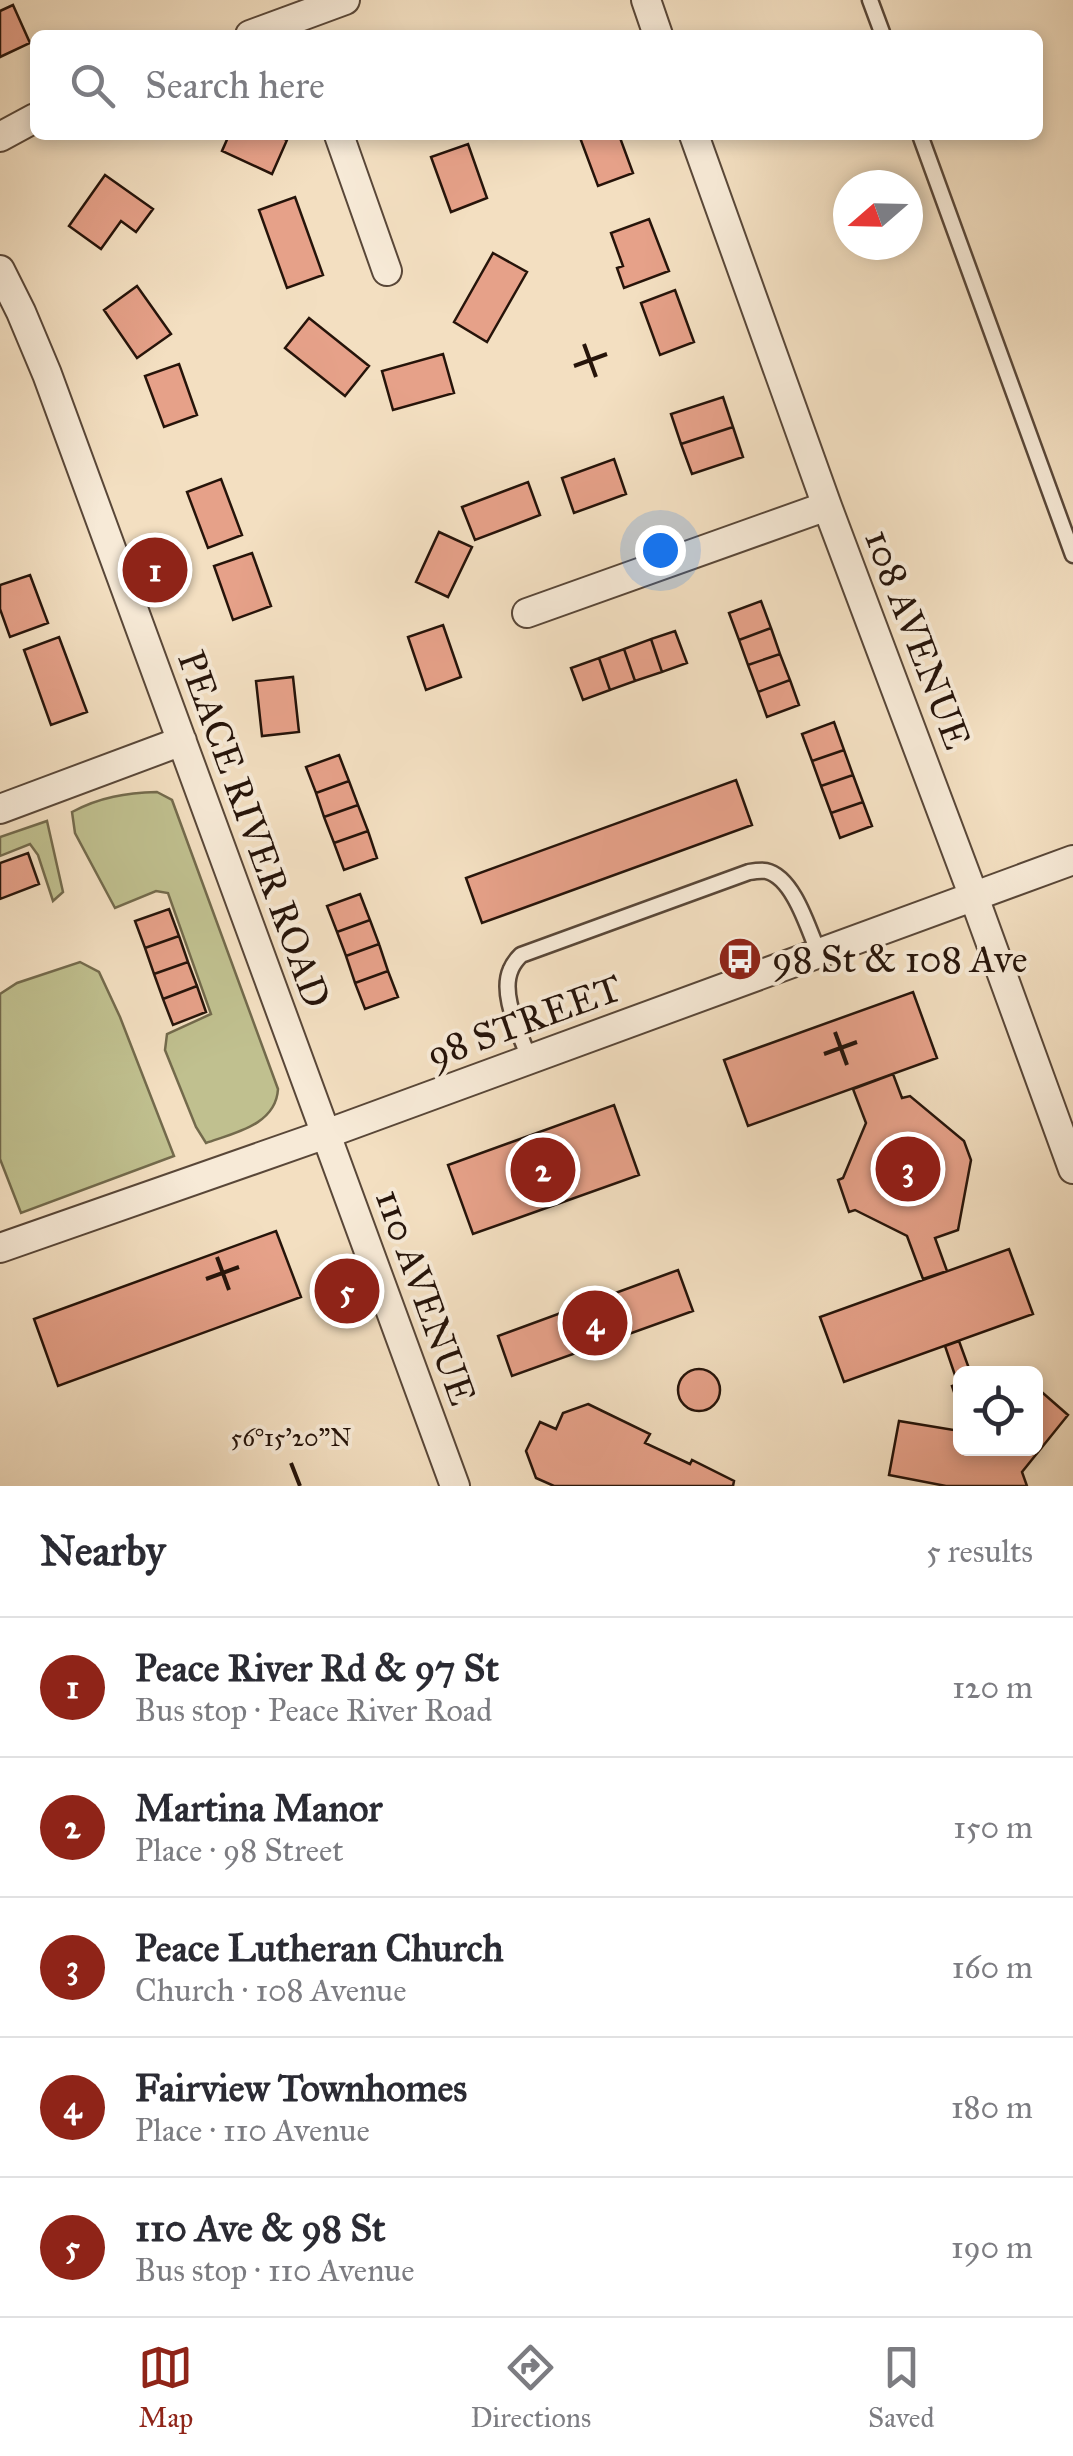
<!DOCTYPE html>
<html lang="en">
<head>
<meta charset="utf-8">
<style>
  :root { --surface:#fff; --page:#f2f2f3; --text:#2b2b33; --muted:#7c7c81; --line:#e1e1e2; --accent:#8f2418 }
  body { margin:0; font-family:"IM FELL Great Primer",serif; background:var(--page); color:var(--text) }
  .controls { position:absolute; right:30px; bottom:30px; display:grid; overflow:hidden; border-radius:15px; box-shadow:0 5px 15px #0003 }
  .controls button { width:90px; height:90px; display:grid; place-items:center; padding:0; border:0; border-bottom:2px solid var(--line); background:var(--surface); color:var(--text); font:50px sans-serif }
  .compass { position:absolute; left:833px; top:170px; width:90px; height:90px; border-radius:50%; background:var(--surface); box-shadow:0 5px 15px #0003; rotate:250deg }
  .you { position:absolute; left:660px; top:550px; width:35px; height:35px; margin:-25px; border:8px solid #fff; border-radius:50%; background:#1a73e8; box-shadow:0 0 0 15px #1a73e833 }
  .badge { display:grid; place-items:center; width:65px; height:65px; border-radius:50%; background:var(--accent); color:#fff; font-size:32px; font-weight:700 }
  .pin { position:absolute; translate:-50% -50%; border:5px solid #fff; box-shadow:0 2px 10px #0006 }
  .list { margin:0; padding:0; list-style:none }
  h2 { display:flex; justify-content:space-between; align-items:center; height:130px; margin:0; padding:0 40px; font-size:42px }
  h2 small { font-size:32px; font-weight:400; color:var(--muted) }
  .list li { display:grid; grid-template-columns:65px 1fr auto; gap:30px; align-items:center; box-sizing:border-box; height:140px; padding:0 40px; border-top:2px solid var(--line) }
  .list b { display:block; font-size:38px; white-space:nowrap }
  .list p { margin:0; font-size:32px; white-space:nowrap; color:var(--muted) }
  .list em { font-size:32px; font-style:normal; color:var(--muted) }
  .icon { flex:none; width:55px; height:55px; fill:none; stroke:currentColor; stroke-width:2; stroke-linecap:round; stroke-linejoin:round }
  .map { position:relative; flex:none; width:1073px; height:1486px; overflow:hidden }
  .search { position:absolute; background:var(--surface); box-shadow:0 5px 15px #0003; left:30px; right:30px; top:30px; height:110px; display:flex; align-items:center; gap:25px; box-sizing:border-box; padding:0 35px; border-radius:15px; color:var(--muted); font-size:38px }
  .sheet { height:830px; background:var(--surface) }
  nav { display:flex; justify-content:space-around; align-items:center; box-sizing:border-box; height:140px; border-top:2px solid var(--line); background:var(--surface); font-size:28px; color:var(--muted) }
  nav a { display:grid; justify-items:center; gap:5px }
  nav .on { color:var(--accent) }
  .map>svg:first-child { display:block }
  .green { fill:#c0c08f; stroke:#736a4c; stroke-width:2.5 }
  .building { fill:#e6a189; stroke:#26140a; stroke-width:2.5 }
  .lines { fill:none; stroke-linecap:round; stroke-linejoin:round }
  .service-casing { stroke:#594738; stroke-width:19 }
  .minor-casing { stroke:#594738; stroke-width:32 }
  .service { stroke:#f7ead7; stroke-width:14 }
  .minor { stroke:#f7ead7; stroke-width:28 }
  .ticks { fill:none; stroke:#26140a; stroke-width:4 }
  .labels { text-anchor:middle; stroke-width:8; stroke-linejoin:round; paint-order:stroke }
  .street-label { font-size:38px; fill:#26140a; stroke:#f7ead7 }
  .poi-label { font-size:38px; fill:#26140a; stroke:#f7ead7; text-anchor:start }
  .ticks-label { font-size:25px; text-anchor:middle; fill:#26140a; stroke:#f7ead7; stroke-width:8; stroke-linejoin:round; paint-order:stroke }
</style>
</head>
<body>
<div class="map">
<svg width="1073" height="1486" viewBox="0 0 1073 1486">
  <rect width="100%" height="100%" fill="#f3dfc1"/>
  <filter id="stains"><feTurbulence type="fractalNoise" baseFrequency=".002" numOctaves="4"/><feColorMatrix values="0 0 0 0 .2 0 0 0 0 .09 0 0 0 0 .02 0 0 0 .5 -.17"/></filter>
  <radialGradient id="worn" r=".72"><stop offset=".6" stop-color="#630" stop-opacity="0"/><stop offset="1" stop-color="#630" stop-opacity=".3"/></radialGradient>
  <path class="green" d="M157,792L172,800L278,1089C276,1125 234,1133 206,1143L196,1127L165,1050L167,1034L211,1014L168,893L156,891L115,908L75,833L72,812C100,797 126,793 157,792Z
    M47,821L63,892L53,901L38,855L30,844L0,856V837Z
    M80,962L99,972L120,1017L174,1156L21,1213L0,1159V994L17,983Z"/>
  <path class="building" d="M13,5L30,43L0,57V11Z
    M229,135H275L287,140L272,174L222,151Z
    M579,135H619L633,173L598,186Z
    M468,144L487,198L451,212L431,157Z
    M105,175L153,209L136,232L121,221L101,249L69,226Z
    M295,197L323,275L287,288L259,210Z
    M649,219L669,271L624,288L617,268L623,266L611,233Z
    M493,253L527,272L487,342L454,322Z
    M137,286L171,334L137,358L104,310Z
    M675,290L694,342L660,355L641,303Z
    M309,318L369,366L345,396L285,348Z
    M443,354L454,393L393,410L382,371Z
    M179,364L197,415L164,427L145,376Z
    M723,397L733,427L681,444L671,414Z
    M733,427L743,457L692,474L681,444Z
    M614,459L626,494L574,513L562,478Z
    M221,479L242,535L208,548L187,492Z
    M528,482L540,515L475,540L462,507Z
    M439,532L472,547L448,597L416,582Z
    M252,553L271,606L233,620L214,566Z
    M30,575L48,623L10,637L0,609V585Z
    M761,601L771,628L739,640L729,613Z
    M443,625L461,677L426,690L408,637Z
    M771,628L780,654L748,665L739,640Z
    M675,631L687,663L662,672L651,639Z
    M59,637L87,712L51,725L24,650Z
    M651,639L662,672L635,681L624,649Z
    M624,649L635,681L610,690L599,658Z
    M780,654L790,680L758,692L748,665Z
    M599,658L610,690L583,700L571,668Z
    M293,677L299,732L262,736L256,681Z
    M790,680L799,705L767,717L758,692Z
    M834,722L844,750L812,761L802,734Z
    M844,750L853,775L821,786L812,761Z
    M339,755L349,781L316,793L306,767Z
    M853,775L863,802L831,813L821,786Z
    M736,780L752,825L482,923L466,878Z
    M349,781L358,805L324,817L316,793Z
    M863,802L872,826L840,838L831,813Z
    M358,805L368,831L334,843L324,817Z
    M368,831L377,858L344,870L334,843Z
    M28,853L39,884L0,899V863Z
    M360,894L370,920L337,932L327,906Z
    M169,909L179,936L145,948L135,921Z
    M370,920L379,944L346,956L337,932Z
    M179,936L188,962L154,974L145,948Z
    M379,944L388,971L355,983L346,956Z
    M188,962L197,986L163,999L154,974Z
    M388,971L398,997L365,1009L355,983Z
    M197,986L206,1012L173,1025L163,999Z
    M913,992L937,1058L748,1126L724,1060Z
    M893,1074L902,1098L910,1096L964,1141L971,1160L958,1230L935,1238L947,1271L923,1279L907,1236L855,1210L849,1212L838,1180L843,1178L866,1123L853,1089Z
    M614,1105L639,1175L473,1234L448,1165Z
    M276,1231L301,1297L58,1386L34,1319Z
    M1009,1249L1033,1314L844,1382L820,1317Z
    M678,1270L693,1311L512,1376L498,1336Z
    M959,1341L971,1374H960V1410L952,1386L958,1384L945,1346Z
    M678 1390a21 21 0 1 1 42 0a21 21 0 1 1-42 0Z
    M1036,1387L1068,1415L1022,1472L1027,1486H946L889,1475L899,1421L960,1431V1448H1036Z
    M588,1404L650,1434L645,1443L690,1464L692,1460L734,1481L733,1486H554L536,1478L526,1451L540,1422L556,1429L563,1413Z"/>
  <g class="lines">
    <g class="service-casing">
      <path id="service" d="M870,0L883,35
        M920,135L1073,555
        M529,1059C521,1034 499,995 511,969C513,964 517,959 521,955L749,872C755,871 761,870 766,871C794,877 809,931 819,954"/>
    </g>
    <g class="minor-casing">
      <path id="minor" d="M646,0L658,35
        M250,35L345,0
        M339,135L387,271
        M694,135L827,506L974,897L1073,1169
        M0,137L35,118
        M0,270L21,312L47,374L455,1486
        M527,613L827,506
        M0,809L182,741
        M0,1248L326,1134L1073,860"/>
    </g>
    <use href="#service" class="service"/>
    <use href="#minor" class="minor"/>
  </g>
  <path class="ticks" d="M584,344L596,377M574,366L607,354M835,1032L847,1065M824,1054L857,1042M217,1257L229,1290M206,1279L239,1267M291,1463L300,1486"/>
  <defs>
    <g id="bus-disc" transform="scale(2.25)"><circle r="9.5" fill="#8f2418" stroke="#f7ead7"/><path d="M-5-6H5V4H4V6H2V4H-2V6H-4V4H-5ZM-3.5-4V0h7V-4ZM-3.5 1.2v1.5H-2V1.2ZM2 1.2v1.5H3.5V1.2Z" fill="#fff"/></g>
  </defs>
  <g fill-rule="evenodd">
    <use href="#bus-disc" x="740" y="959"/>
  </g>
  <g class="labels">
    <g class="street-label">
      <text transform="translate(918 639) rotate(69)" y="13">108 AVENUE</text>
      <text transform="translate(254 829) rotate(70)" y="13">PEACE RIVER ROAD</text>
      <text transform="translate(524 1021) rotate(-20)" y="13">98 STREET</text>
      <text transform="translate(426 1297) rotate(70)" y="13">110 AVENUE</text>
    </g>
    <g class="poi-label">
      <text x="772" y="972">98 St &amp; 108 Ave</text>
    </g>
  </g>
  <g class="ticks-label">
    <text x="291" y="1446">56°15'20"N</text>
  </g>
  <rect width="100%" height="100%" filter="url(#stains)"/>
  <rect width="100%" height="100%" fill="url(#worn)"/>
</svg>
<div class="controls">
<button><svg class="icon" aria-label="locate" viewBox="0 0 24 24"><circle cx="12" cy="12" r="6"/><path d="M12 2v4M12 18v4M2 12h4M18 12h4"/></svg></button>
</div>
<svg class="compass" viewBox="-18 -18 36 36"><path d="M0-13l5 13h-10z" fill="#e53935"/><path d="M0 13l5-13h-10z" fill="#7c7c81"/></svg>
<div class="you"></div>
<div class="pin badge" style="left:155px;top:570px">1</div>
<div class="pin badge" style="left:543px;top:1170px">2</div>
<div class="pin badge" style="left:908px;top:1169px">3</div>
<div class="pin badge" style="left:595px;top:1323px">4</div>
<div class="pin badge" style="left:347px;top:1291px">5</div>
<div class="search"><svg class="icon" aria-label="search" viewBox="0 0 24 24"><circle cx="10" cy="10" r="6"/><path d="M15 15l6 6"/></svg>Search here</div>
</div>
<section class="sheet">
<h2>Nearby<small>5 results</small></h2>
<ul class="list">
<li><span class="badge">1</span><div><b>Peace River Rd &amp; 97 St</b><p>Bus stop · Peace River Road</p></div><em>120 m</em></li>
<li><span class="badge">2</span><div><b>Martina Manor</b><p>Place · 98 Street</p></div><em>150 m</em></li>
<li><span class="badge">3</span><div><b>Peace Lutheran Church</b><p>Church · 108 Avenue</p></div><em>160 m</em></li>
<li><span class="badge">4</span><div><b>Fairview Townhomes</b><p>Place · 110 Avenue</p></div><em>180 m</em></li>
<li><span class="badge">5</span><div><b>110 Ave &amp; 98 St</b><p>Bus stop · 110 Avenue</p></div><em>190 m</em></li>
</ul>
</section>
<nav>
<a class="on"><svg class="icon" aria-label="map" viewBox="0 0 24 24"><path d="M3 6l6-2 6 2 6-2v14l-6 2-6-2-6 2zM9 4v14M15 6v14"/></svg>Map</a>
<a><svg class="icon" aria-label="directions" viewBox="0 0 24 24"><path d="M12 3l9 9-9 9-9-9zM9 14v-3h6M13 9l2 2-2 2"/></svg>Directions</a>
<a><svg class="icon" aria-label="saved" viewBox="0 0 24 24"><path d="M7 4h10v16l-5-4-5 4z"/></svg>Saved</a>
</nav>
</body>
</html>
